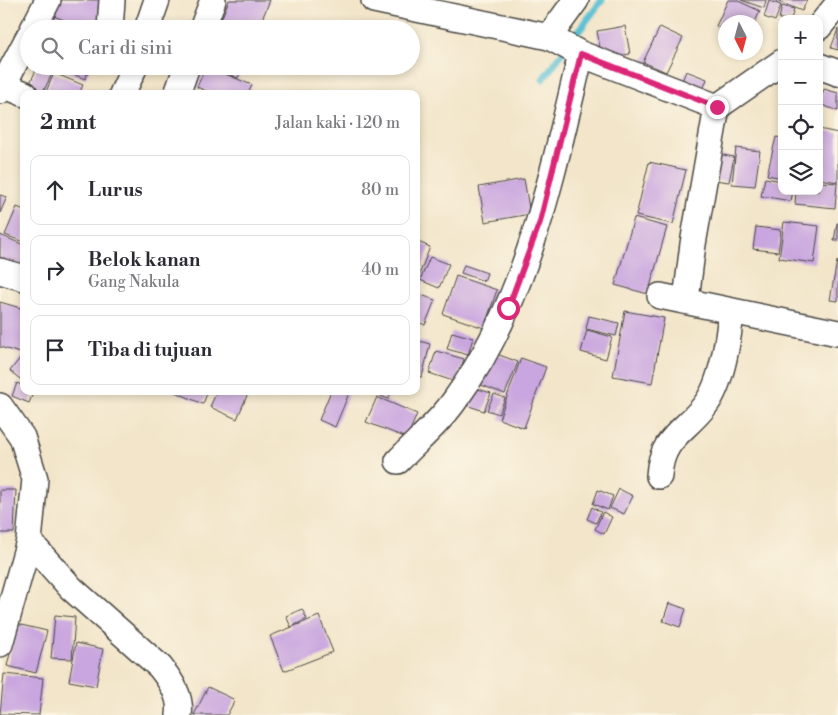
<!DOCTYPE html>
<html lang="id">
<head>
<meta charset="utf-8">
<style>
  :root { --surface:#fff; --page:#f2f2f3; --text:#2b2b33; --muted:#7c7c81; --line:#e1e1e2 }
  body { margin:0; font-family:"Libre Bodoni",serif; background:var(--page); color:var(--text) }
  .controls { position:absolute; right:15px; top:15px; display:grid; overflow:hidden; border-radius:10px; box-shadow:0 2px 8px #0003 }
  .controls button { width:45px; height:45px; display:grid; place-items:center; padding:0; border:0; border-bottom:1px solid var(--line); background:var(--surface); color:var(--text); font:25px sans-serif }
  .compass { position:absolute; left:718px; top:15px; width:45px; height:45px; border-radius:50%; background:var(--surface); box-shadow:0 2px 8px #0003; rotate:174deg }
  .stop { position:absolute; width:15px; height:15px; margin:-11px; border:4px solid #db2777; border-radius:50%; background:#fff }
  .stop.end { background:#db2777; border-color:#fff; box-shadow:0 1px 5px #0008 }
  .list { margin:0; padding:0; list-style:none }
  h2 { display:flex; justify-content:space-between; align-items:center; height:65px; margin:0; padding:0 20px; font-size:21px }
  h2 small { font-size:16px; font-weight:400; color:var(--muted) }
  .list li { display:grid; grid-template-columns:32px 1fr auto; gap:15px; align-items:center; box-sizing:border-box; height:70px; margin:0 10px 10px; padding:0 10px; border:1px solid var(--line); border-radius:10px }
  .list b { display:block; font-size:19px; white-space:nowrap }
  .list p { margin:0; font-size:16px; white-space:nowrap; color:var(--muted) }
  .list em { font-size:16px; font-style:normal; color:var(--muted) }
  .icon { flex:none; width:28px; height:28px; fill:none; stroke:currentColor; stroke-width:2; stroke-linecap:round; stroke-linejoin:round }
  .map { position:relative; flex:none; width:838px; height:715px; overflow:hidden }
  .search { position:absolute; background:var(--surface); box-shadow:0 2px 8px #0003; left:20px; top:20px; width:400px; height:55px; display:flex; align-items:center; gap:12px; box-sizing:border-box; padding:0 18px; border-radius:28px; color:var(--muted); font-size:19px }
  .panel { position:absolute; background:var(--surface); box-shadow:0 2px 8px #0003; left:20px; top:90px; width:400px; height:305px; border-radius:10px }
  .map>svg:first-child { display:block }
  .lines { fill:none; stroke-linecap:round; stroke-linejoin:round }
  .stream { stroke:#56bfd3; stroke-width:7 }
  .building { fill:#c9a6df }
  .minor-casing { stroke:#494743; stroke-width:28 }
  .minor { stroke:#fff; stroke-width:25 }
  .route { stroke:#db2777; stroke-width:6 }
</style>
</head>
<body>
<div class="map">
<svg width="838" height="715" viewBox="0 0 838 715">
  <rect width="100%" height="100%" fill="#fcf5e5"/>
  <filter id="ink" filterUnits="userSpaceOnUse"><feTurbulence type="fractalNoise" baseFrequency=".02" numOctaves="2"/><feDisplacementMap in="SourceGraphic" scale="10" xChannelSelector="R" yChannelSelector="G"/><feConvolveMatrix kernelMatrix="1 2 1 2 8 2 1 2 1" color-interpolation-filters="sRGB"/></filter>
  <filter id="wash" filterUnits="userSpaceOnUse"><feTurbulence type="fractalNoise" baseFrequency=".0096" numOctaves="4" result="noise"/><feDisplacementMap in="SourceGraphic" scale="20" xChannelSelector="R" yChannelSelector="G"/><feGaussianBlur stdDeviation="1.12" result="paint"/><feColorMatrix in="noise" values="0 0 0 0 0 0 0 0 0 0 0 0 0 0 0 0 0 1.4 0 .05"/><feComposite in="paint" operator="in"/></filter>
  <g filter="url(#wash)">
    <rect width="100%" height="100%" fill="#f2e5c9"/>
    <g class="lines">
      <path class="stream" d="M543,79L602,0"/>
    </g>
    <g id="blocks">
      <path class="building" d="M55,0H106L94,29H86L49,14Z
        M229,0H270L258,29H217Z
        M728,0H736L760,11L755,22H726V30L716,26Z
        M741,0H766L764,8Z
        M774,0H807L802,11Z
        M769,1L781,5L775,21L764,17Z
        M782,6L794,9L791,19H779Z
        M625,26L630,54L602,59L597,31Z
        M660,27L683,38L666,72L643,62Z
        M838,29V50L831,48Z
        M38,66H56L42,94L27,89Z
        M59,66H91L85,79L58,68Z
        M206,66L252,85L248,94H213L197,87Z
        M209,66H243L238,78Z
        M686,71L707,79L701,95L680,86Z
        M54,73L83,85L79,94H45Z
        M824,89L838,93V111L819,104Z
        M819,129L838,133V182L819,179Z
        M776,137L782,138V178L767,175Z
        M736,148L760,151L755,186L732,184Z
        M718,154L734,157L729,182L714,180Z
        M649,162L686,170L673,224L636,216Z
        M765,178L782,181V191H793L791,201L761,196Z
        M524,179L530,214L485,222L479,187Z
        M819,182L837,183L835,208L795,204L796,191H819Z
        M0,195L7,197L0,213Z
        M17,207L24,210V242L5,235Z
        M634,218L667,227L648,294L615,285Z
        M784,222L819,226L814,263L779,258Z
        M837,223H838V241H834Z
        M756,227L781,230L778,252L753,249Z
        M0,235L24,245V270L0,260Z
        M416,241L430,247L419,275L416,274Z
        M430,257L449,264L439,288L420,280Z
        M837,261L838,262V301L830,300Z
        M464,265L487,273L484,281L461,273Z
        M456,276L497,290L484,328L443,314Z
        M416,293L435,300L425,325L416,321Z
        M0,302L24,309V341L20,353L0,347Z
        M625,311L664,318L652,383L613,376Z
        M589,316L619,323L616,336L586,329Z
        M587,330L612,337L606,359L581,352Z
        M452,332L473,338L468,355L447,349Z
        M416,340L430,344L422,377L416,376Z
        M436,351L464,359L456,382L429,373Z
        M489,351L518,362L505,394L476,383Z
        M24,353V382L10,371Z
        M521,358L546,367L524,428L499,419Z
        M17,383L24,386V391H34L29,403L12,396Z
        M472,387L491,393L484,411L466,405Z
        M173,391H208L203,404Z
        M217,391H249L237,419L210,407Z
        M331,391H350L335,427L319,420Z
        M370,391H392L388,399Z
        M494,394L505,398L499,414L487,410Z
        M377,397L417,414L407,438L366,422Z
        M619,489L633,496L624,514L610,508Z
        M0,490H16L14,533H0Z
        M598,490L613,496L608,510L593,504Z
        M592,507L601,512L596,523L587,519Z
        M603,512L612,517L604,534L595,529Z
        M669,603L686,609L680,627L663,621Z
        M302,609L307,619L291,627L286,616Z
        M55,615L75,617L72,659L51,658Z
        M319,616L333,652L284,671L270,636Z
        M17,624L47,631L36,673L7,666Z
        M76,643L103,649L96,686L69,681Z
        M4,674L43,678L39,715L0,714Z
        M208,687L235,700L227,715H194Z"/>
    </g>
  </g>
  <g filter="url(#ink)">
    <use href="#blocks" fill-opacity="0" stroke="#494743" stroke-width="1"/>
    <g class="lines">
      <g class="minor-casing">
        <path id="minor" d="M374,0L549,37L581,54L717,107L782,62
          M819,27L838,4
          M33,29L48,0
          M110,29L112,0
          M147,29L157,0
          M202,29L213,0
          M549,37L576,0
          M819,66L838,73
          M3,85L25,94
          M0,91L29,36
          M122,94L135,66
          M177,94L187,66
          M0,271L24,278
          M660,296L838,333
          M686,300L693,244L717,107
          M0,406L22,437L35,479L29,541L0,644
          M398,461C417,441 440,422 455,400C529,298 552,174 581,54
          M659,476C661,437 686,431 706,404C722,383 729,337 731,311
          M29,541L71,588L160,667C171,681 182,697 179,715"/>
      </g>
      <use href="#minor" class="minor"/>
    </g>
  </g>
  <g class="lines" filter="url(#ink)">
    <path class="route" d="M508,308L540,222L581,54L717,107"/>
  </g>
</svg>
<div class="controls">
<button>+</button>
<button>−</button>
<button><svg class="icon" aria-label="locate" viewBox="0 0 24 24"><circle cx="12" cy="12" r="6"/><path d="M12 2v4M12 18v4M2 12h4M18 12h4"/></svg></button>
<button><svg class="icon" aria-label="layers" viewBox="0 0 24 24"><path d="M12 4l9 5-9 5-9-5zM3 14l9 5 9-5"/></svg></button>
</div>
<svg class="compass" viewBox="-18 -18 36 36"><path d="M0-13l5 13h-10z" fill="#e53935"/><path d="M0 13l5-13h-10z" fill="#7c7c81"/></svg>
<div class="stop" style="left:508px;top:308px"></div>
<div class="stop end" style="left:717px;top:107px"></div>
<div class="search"><svg class="icon" aria-label="search" viewBox="0 0 24 24"><circle cx="10" cy="10" r="6"/><path d="M15 15l6 6"/></svg>Cari di sini</div>
<section class="panel">
<h2>2 mnt<small>Jalan kaki · 120 m</small></h2>
<ul class="list">
<li><svg class="icon" aria-label="ahead" viewBox="0 0 24 24"><path d="M12 20V5M6 11l6-6 6 6"/></svg><div><b>Lurus</b></div><em>80 m</em></li>
<li><svg class="icon" aria-label="right" viewBox="0 0 24 24"><path d="M7 20v-9h11M14 6l5 5-5 5"/></svg><div><b>Belok kanan</b><p>Gang Nakula</p></div><em>40 m</em></li>
<li><svg class="icon" aria-label="arrive" viewBox="0 0 24 24"><path d="M6 21V4h12l-3 4 3 4H6"/></svg><div><b>Tiba di tujuan</b></div></li>
</ul>
</section>
</div>
</body>
</html>
